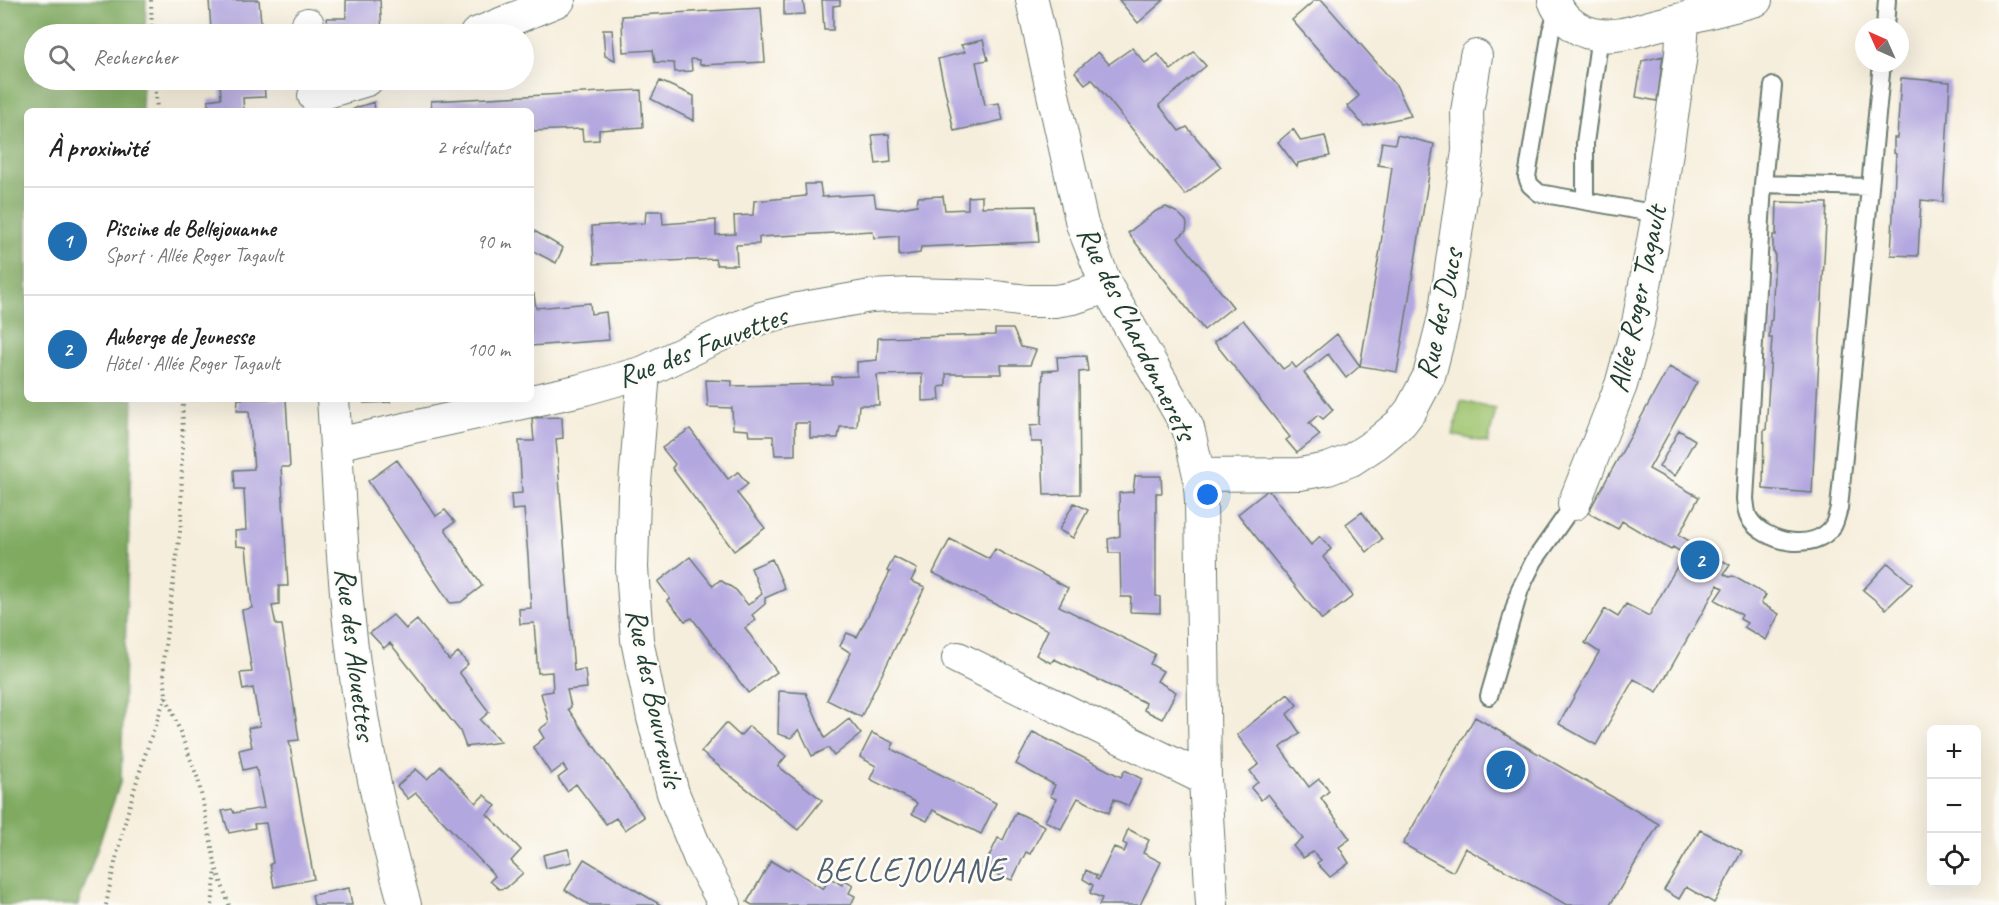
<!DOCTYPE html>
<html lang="fr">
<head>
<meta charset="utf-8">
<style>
  :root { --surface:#fff; --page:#f2f2f2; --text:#222; --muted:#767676; --line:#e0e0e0; --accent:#1f6fb2 }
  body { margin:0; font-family:Caveat,sans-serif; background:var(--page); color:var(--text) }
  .controls { position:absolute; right:18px; bottom:18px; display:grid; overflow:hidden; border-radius:9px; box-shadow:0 6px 24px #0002 }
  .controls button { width:54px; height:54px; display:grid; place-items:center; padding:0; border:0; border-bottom:2px solid var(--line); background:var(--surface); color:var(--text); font:30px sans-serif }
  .compass { position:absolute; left:1855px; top:18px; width:54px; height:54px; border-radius:50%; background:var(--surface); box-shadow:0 6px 24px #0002; rotate:315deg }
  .you { position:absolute; left:1208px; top:495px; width:21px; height:21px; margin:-15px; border:4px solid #fff; border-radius:50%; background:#1a73e8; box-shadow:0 0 0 9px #1a73e833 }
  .badge { display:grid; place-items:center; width:39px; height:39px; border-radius:50%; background:var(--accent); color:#fff; font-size:20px; font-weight:700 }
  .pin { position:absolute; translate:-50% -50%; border:3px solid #fff; box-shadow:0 2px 6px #0006 }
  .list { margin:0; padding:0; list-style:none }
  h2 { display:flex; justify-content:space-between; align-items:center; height:78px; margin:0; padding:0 24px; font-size:26px }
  h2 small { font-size:20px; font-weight:400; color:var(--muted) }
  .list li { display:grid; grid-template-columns:39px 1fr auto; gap:18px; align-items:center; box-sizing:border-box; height:108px; padding:0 24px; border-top:2px solid var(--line) }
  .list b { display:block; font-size:22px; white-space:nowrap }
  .list p { margin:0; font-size:20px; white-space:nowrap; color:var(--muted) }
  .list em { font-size:20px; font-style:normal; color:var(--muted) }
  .icon { flex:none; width:33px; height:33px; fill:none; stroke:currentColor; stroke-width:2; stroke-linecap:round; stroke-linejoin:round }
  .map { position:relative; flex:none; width:1999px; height:905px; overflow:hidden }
  .search { position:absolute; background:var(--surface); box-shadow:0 6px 24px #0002; left:24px; top:24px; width:510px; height:66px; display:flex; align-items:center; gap:15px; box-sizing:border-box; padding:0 21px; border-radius:33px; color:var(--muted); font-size:22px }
  .panel { position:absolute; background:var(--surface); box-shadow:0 6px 24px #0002; left:24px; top:108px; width:510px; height:294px; border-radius:9px }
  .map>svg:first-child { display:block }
  .green { fill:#9fc46e; stroke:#5f8051; stroke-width:1.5 }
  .forest { fill:#7faa61; stroke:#4f744a; stroke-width:1.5 }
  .building { fill:#b3a7df }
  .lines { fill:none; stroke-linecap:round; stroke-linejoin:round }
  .service-casing { stroke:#6a7b6f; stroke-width:20 }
  .minor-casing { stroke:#6a7b6f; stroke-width:34 }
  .path { stroke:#6a7b6f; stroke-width:4; stroke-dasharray:1.5 4.5; stroke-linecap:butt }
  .service { stroke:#fff; stroke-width:16 }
  .minor { stroke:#fff; stroke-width:32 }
  .labels { text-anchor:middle; stroke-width:5; stroke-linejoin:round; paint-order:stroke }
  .street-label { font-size:30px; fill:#1f3d34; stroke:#fdfcf7 }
  .quarter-label { font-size:33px; letter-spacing:1.5px; fill:#536270; stroke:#fdfcf7 }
</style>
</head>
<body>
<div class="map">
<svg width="1999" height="905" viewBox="0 0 1999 905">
  <rect width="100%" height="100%" fill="#fdfcf7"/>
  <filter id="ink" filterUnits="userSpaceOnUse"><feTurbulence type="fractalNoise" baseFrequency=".0167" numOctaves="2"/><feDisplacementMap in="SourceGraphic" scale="12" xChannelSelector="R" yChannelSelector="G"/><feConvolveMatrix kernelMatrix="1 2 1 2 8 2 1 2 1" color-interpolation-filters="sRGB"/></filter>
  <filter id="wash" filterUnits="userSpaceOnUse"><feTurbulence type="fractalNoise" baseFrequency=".008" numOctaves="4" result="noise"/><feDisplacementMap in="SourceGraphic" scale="24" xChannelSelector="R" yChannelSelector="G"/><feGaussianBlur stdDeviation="1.35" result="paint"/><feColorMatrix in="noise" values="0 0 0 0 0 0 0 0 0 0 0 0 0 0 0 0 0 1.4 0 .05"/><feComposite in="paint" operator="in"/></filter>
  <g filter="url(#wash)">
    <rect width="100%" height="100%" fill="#f6eedc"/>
    <path class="green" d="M1461,401L1496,409L1488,443L1453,435Z"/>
    <path class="forest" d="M0,0H146L145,34H34V80H143L142,111H27V399H133L121,780L78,905H0Z"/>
    <g id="blocks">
      <path class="building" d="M209,0H259L262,34H199V33L211,30Z
        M346,0H380L382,32L354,34H329L327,18H346Z
        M784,0H803L805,14L784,15Z
        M822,0H840V5L833,6V30H824Z
        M1119,0H1164L1138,23Z
        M1315,0H1322L1396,85L1411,116L1364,126L1347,106L1359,96L1292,20Z
        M761,8L765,62L700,65L699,60L691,59L692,71L675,72L674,63L655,62L653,50L623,52L622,16Z
        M603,30H612L615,60L605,56Z
        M983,40L988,60L976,62L985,105L999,103L1003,120L954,131L938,59L965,52L961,45Z
        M1132,48L1145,63L1158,54L1171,70L1194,52L1206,66L1159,105L1179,131L1187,127L1221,167L1185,195L1092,79L1085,84L1075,72L1098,52L1109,64Z
        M1663,56L1657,101L1636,97L1642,61Z
        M1901,78L1950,82L1943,202L1921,200L1918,256L1891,255L1896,154L1894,153V138H1897Z
        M228,80H264L265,97L243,98L244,111H208V100L221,98L220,82Z
        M660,81L694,96V121L651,99Z
        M641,90L643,127L599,130V140L583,141L582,129L531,131V111H432L431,101Z
        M374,102L375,111H350L358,107Z
        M1293,129L1301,141L1325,136L1330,156L1298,163L1297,167L1278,142Z
        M889,134L891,162L876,164L872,135Z
        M1397,135L1434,144L1397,372L1360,366L1380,250L1392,167L1378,165L1382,142L1395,144Z
        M805,184H820L822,197L874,194L876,207L896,209L917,205L918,197L943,196L945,210L968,209V197L982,196V207L1036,206L1039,242L921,247L920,253L899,256V236L874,238L873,231L759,237V244L736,245L737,265H717L715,259L594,264L592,226L645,223L646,211H662L663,224L716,220V235L735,234L734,216L753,215L754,201L806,196Z
        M1777,202L1827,203L1812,493L1763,489L1764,430H1766L1772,338H1769L1770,321L1772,320L1775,253L1773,252V235H1776Z
        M1166,207L1178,213L1186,221L1187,225L1186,231L1178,238L1233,307L1204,330L1128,233L1156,211Z
        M531,229L563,248L556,263L531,250Z
        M534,294L536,308L590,303L591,314L606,312L609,340L531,346V296Z
        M1243,320L1283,369L1292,363L1296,368L1337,334L1360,366L1346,378L1328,354L1304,373L1333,410L1323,419L1318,415L1309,423L1320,435L1297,453L1286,440L1290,437L1214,342Z
        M995,329H1013L1021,347L1036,350L1030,365H1001L1002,374H946V386L939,387L940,400L922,401V374L877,375L879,405H859L857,427H840L838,438H810V423H795V455H775L773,436H749L748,430L733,429L732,408L708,407L706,380L732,381V386L832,384V377L857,376V362L877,360L878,338L995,335Z
        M1086,356L1088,371L1079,372L1080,494L1044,495L1042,442H1031L1030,426L1041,425L1043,371L1058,370L1057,357Z
        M1669,367L1697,382L1649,469L1699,497L1679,535L1730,565L1724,574L1729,577L1733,576L1766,595L1761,603L1779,614L1766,640L1744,627L1747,623L1740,619L1742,615L1715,600L1723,588L1718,585L1657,692L1634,679L1596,745L1559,724L1599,652L1585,643L1605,609L1618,617L1626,604L1649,616L1684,554L1673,547L1671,550L1622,521L1618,529L1588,513Z
        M238,399H286L290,467H281L288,586H279V605L272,606L276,625H282L299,740L289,741L314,879L274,887L270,864L273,863L266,823L254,824L255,828L229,833L222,811L232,809L234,813L264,808L256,767L243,770L239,750L252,747L248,728L260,726L253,688L243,690L240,673L252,672L242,610L252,608L246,547L236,546L235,531L246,530L244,489H235L234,470L254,469L249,411H237Z
        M363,399H391L390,402L364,403Z
        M562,417L563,438L556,439L574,671L585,669L587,688L567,690L571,707L568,709L644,817L625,830L616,818L606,824L576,784L567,791L558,778L567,771L563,765L551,774L533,747L544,738L539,730L549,722L541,693L553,691L552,672L538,673L534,623L520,624L519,609L531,608L528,556L524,509L512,510L511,494L522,493L519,441H534L532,418Z
        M690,429L728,479L738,472L748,484L737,493L765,528L734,551L672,468L675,464L662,448Z
        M1679,430L1695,440L1675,476L1659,467Z
        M397,460L436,516L445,510L455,522L445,529L482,586L461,602L450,603L368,481Z
        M1135,476H1161L1162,493H1156V596L1160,597V613L1130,612L1131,597H1121L1120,553H1109L1108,539L1120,536L1119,493L1133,492Z
        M1268,490L1311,545L1320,536L1331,549L1323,557L1353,596L1322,620L1238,514Z
        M1074,503L1088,510L1073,538L1059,530Z
        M1362,512L1382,539L1367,552L1346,524Z
        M950,539L989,559L995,549L1068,588L1059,606L1155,654L1150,664L1163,671L1157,681L1176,692L1162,719L1144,710L1146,703L1054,659L1051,663L1036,655L1048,630L933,573Z
        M690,557L713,586L720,580L736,590L748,605L762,594L751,568L772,559L785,589L765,598V604L752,615L756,620L745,628L777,672L748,693L692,618L685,621L667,600L670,598L658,582Z
        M894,557L917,569L911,581L925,587L861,717L827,700L851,653L840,646L847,633L857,637L890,572L887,571Z
        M1888,563L1912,584L1886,609L1863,590Z
        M393,615L406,629L417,620L449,660L458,652L468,664L459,672L489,712L480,720L501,742L466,747L460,731L390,643L384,648L370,633Z
        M779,691L806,693L825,738L849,719L861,734L834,756L828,748L812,756L799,729L791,738L778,734Z
        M1288,694L1297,705L1287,714L1300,733L1280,748L1309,787L1319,779L1326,786L1329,791L1321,798L1350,839L1339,847L1349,863L1330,877L1317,863L1321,860L1313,852L1303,858L1293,846L1303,839L1268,794L1261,800L1251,788L1258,782L1250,771L1259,764L1237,735Z
        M1475,717L1659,824L1610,905H1567L1465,848L1453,872L1403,844Z
        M726,723L740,736L749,726L786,756L778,766L822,800L798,830L701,752Z
        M1033,732L1121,777L1125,770L1142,779L1128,806L1114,799L1109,813L1078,798L1061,829L1045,821L1056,799L1050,796L1055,785L1016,764Z
        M872,733L894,743L891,749L996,803L981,834L933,810L927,821L912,814L917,803L870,779L876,766L860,757Z
        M441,766L476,803L484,795L496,806L487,814L521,850L511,861L523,873L506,888L499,889L490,881L495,876L416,793L408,799L397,786L416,769L427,779Z
        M1016,812L1045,826L1030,854L1026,852L1012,880L983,869L998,838L1003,840Z
        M1128,829L1149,840L1143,853L1161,862L1140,905H1099L1102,898L1090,893L1093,885L1083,879L1086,870L1097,876L1095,878L1098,880L1114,847L1124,852L1127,845L1123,843Z
        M1700,830L1742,851L1714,903L1686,887L1679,899L1664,890Z
        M568,849L572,862L546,868L543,855Z
        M584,859L632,888L661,905H589L565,890Z
        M771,861L788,871L791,868L823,889L830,878L842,885L845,880L853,885L849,893L855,896L851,905H752L747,902Z
        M349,888L352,905H314L312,895Z"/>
    </g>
  </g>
  <g filter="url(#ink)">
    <use href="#blocks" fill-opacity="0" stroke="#6a7b6f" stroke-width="1.5"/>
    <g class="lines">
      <g class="service-casing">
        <path id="service" d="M1558,10L1551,31L1527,177L1530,185L1539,193L1658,214
          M1885,27L1887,0
          M1773,86L1763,184L1745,499C1746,505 1746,513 1749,518C1764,543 1815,553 1833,526C1836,521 1837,514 1839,508L1882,63
          M1763,184L1870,187
          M1585,201V143L1600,35
          M1489,696L1520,589L1534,561L1574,504"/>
      </g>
      <g class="minor-casing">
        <path id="minor" d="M1032,0L1082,224L1107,287L1188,428L1199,475L1201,501L1205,779L1212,905
          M1554,0C1560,17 1576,31 1594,34C1615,39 1637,30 1657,25C1690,17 1723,9 1756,0
          M308,24L309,34
          M476,34L559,0
          M314,96L367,80
          M644,372L634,496L632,568L637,640L653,718L673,793L700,859L725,905
          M333,399C339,487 342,576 354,663C365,745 382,826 405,905
          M336,444L581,390L644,372L729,331L761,318L798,309L871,296L911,294L987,296L1027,301H1055L1073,298L1107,287
          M1199,475L1300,474L1328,469L1351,460L1377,443L1401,423L1411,410L1429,376L1444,317L1468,151L1467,112L1476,56
          M1574,504L1621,385L1638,323L1658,214L1681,54L1683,19
          M958,658L1205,779"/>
      </g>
      <path class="path" d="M151,0L152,34
        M155,80L157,111
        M183,399L181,524L163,661L166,695L198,779L216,867L229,905
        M106,905C120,833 140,764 166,696
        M212,905L216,870"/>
      <use href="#service" class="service"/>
      <use href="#minor" class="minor"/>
    </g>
  </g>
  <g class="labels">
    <g class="street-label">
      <text transform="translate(1637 299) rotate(-78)" y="10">Allée Roger Tagault</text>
      <text transform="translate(1439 314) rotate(-78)" y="10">Rue des Ducs</text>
      <text transform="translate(1137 333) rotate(64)" y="10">Rue des Chardonnerets</text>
      <text transform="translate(702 346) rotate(-21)" y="10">Rue des Fauvettes</text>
      <text transform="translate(356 654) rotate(83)" y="10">Rue des Alouettes</text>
      <text transform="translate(655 698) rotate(78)" y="10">Rue des Bouvreuils</text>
    </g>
    <g class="quarter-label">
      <text x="910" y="881">BELLEJOUANE</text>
    </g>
  </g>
</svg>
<div class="controls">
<button>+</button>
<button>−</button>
<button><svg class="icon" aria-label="locate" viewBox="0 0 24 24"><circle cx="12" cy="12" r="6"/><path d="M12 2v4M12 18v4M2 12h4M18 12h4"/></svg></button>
</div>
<svg class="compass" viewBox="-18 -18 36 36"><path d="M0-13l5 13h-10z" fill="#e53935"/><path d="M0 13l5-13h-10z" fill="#767676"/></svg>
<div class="you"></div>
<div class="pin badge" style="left:1506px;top:770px">1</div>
<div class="pin badge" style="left:1700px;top:560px">2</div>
<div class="search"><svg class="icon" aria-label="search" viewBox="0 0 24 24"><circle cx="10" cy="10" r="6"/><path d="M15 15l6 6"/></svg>Rechercher</div>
<section class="panel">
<h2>À proximité<small>2 résultats</small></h2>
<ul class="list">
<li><span class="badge">1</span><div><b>Piscine de Bellejouanne</b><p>Sport · Allée Roger Tagault</p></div><em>90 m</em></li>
<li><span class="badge">2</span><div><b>Auberge de Jeunesse</b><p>Hôtel · Allée Roger Tagault</p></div><em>100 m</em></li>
</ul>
</section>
</div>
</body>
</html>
